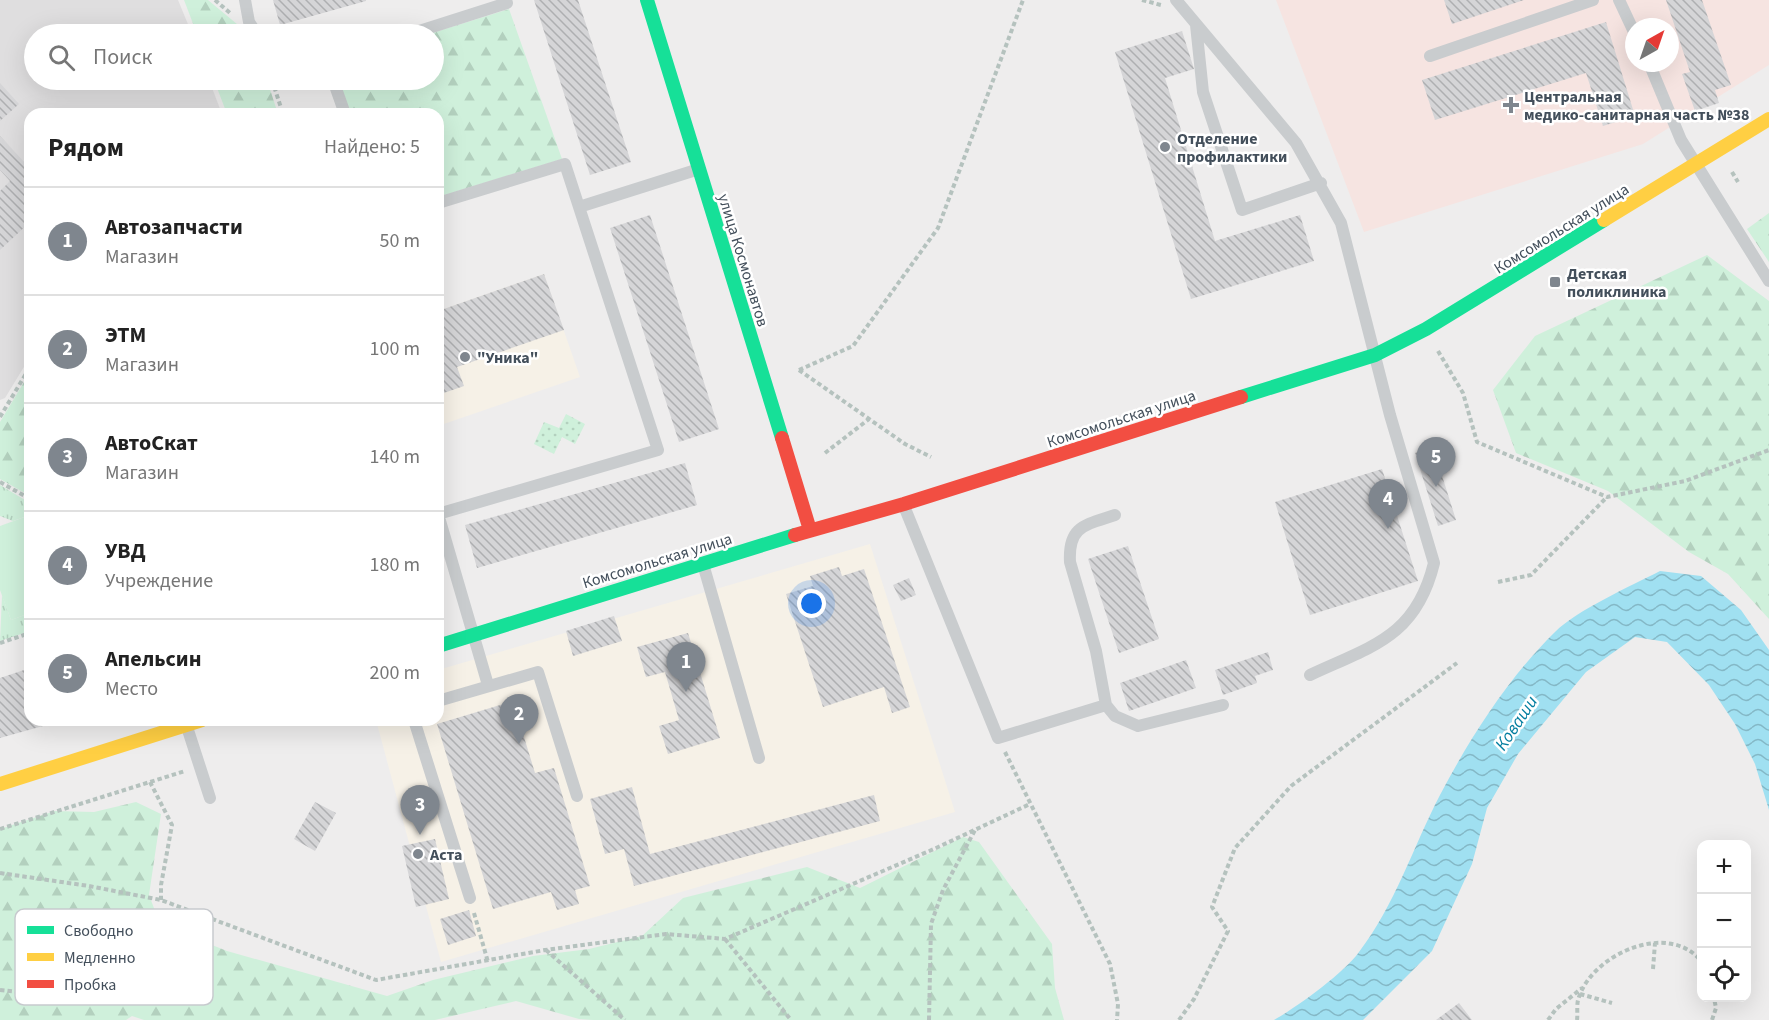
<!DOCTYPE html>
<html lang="ru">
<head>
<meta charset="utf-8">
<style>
  :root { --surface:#fff; --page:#f6f6f6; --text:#222; --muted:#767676; --line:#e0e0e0; --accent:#7f868e }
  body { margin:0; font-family:"Source Sans 3",sans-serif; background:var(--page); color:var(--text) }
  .controls { position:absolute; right:18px; bottom:18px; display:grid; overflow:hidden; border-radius:12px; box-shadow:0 6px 24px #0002 }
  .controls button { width:54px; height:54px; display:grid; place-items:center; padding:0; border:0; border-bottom:2px solid var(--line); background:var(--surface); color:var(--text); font:30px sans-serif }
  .compass { position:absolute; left:1625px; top:18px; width:54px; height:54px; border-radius:50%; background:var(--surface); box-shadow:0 6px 24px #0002; rotate:40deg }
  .you { position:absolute; left:812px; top:604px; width:21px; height:21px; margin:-15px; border:4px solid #fff; border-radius:50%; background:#1a73e8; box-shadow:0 0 0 9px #1a73e833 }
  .badge { display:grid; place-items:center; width:39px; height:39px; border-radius:50%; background:var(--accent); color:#fff; font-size:20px; font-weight:700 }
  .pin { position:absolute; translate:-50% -50px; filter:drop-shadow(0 2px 3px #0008) }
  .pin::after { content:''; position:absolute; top:32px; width:21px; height:18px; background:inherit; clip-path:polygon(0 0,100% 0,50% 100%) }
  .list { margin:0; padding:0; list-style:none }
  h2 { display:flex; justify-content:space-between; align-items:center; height:78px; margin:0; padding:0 24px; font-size:26px }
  h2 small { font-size:20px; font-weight:400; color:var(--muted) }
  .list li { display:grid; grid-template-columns:39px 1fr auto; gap:18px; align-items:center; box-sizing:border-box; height:108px; padding:0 24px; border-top:2px solid var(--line) }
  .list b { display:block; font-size:22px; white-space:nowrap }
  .list p { margin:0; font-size:20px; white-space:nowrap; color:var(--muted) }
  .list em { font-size:20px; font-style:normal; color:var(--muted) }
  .icon { flex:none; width:33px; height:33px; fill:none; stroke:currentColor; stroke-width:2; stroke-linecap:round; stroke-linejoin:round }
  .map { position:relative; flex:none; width:1769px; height:1020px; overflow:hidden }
  .search { position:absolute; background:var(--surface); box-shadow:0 6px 24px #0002; left:24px; top:24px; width:420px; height:66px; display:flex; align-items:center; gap:15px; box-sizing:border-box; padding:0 21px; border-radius:33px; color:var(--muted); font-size:22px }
  .panel { position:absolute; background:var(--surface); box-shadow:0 6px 24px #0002; left:24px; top:108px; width:420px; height:618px; border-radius:18px }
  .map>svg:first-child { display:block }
  .commercial { fill:#f6f1e7 }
  .education { fill:#dfdedf }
  .medical { fill:#f6e4e1; fill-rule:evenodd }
  .grass { fill:url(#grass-tufts) }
  .forest { fill:url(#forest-firs) }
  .park { fill:url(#park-dots) }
  .pitch { fill:#cff0db }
  .water { fill:url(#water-waves) }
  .building { fill:url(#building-back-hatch) }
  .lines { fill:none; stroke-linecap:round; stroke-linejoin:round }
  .path { stroke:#b5c2be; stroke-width:4; stroke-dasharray:4.5 3; stroke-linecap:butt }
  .lane { stroke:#c9ccce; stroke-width:12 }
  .fast { stroke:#16e098; stroke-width:14 }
  .slow { stroke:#ffcf43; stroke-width:14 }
  .jam { stroke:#f24e42; stroke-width:14 }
  .poi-dot { fill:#7f868e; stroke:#fff; stroke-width:2 }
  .labels { text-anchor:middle; stroke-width:5; stroke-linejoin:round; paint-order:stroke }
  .poi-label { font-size:16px; font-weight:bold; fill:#434f5b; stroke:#fff; text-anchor:start }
  .street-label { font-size:16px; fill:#434f5b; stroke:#fff }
  .water-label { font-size:18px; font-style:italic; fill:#037ea0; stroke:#fff }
  .key { fill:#fff; stroke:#c7cace; stroke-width:1.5 }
  .key-label { font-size:16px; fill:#434f5b }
</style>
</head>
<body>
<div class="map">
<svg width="1769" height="1020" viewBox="0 0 1769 1020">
  <defs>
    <pattern id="grass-tufts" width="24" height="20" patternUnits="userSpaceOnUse" patternTransform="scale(1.5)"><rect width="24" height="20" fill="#cff0db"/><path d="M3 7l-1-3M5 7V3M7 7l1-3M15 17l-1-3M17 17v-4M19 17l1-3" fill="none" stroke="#b3d0be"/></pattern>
    <pattern id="forest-firs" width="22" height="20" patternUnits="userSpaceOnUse" patternTransform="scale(1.5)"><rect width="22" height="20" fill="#cff0db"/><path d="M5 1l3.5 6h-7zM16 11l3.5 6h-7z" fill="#b3d0be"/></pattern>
    <pattern id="park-dots" width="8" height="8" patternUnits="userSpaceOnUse" patternTransform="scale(1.5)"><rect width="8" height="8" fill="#cff0db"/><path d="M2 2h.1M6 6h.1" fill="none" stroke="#b3d0be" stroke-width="1.8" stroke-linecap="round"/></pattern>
    <pattern id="water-waves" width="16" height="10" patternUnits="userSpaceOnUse" patternTransform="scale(1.5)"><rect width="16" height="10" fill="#a0e0f1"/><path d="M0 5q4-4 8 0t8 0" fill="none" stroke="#84b8c6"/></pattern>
    <pattern id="building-back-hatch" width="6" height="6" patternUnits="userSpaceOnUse" patternTransform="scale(1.5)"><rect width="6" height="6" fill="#d5d5d7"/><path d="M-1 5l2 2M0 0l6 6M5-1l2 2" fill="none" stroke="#aeafb1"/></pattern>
  </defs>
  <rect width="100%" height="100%" fill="#eeeded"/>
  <path class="commercial" d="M544,274L580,377L438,426V311Z
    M870,544L955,812L441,962L376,720H438V670Z"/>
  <path class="education" d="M0,0H178L192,34H34V80H209L222,114H30V357L5,398L0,400Z"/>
  <path class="medical" d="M1276,0H1769V65L1643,144L1364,232ZM1634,27H1670V63H1634Z"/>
  <path class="grass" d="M0,485L30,503V515L13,521L0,516Z
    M2,595L11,620L30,613V631L0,641Z"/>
  <path class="forest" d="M184,0H208L249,34H197Z
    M509,9L562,159L438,197V114H348L337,80H434V34H429Z
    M214,80H267L278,114H227Z
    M1769,213V262L1747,229Z
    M1707,255L1769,301V619L1728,574L1689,552L1608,491L1516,453L1493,390L1535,336Z
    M30,372V496L0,479V422Z
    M136,802L161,814L149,895L160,924L227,951L387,996L433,980L533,956L589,949L642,936L683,898L807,867L860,888L963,837L979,842L1052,944L1055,988L1064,1020H593L579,1019L516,1001L435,1020H144L132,1016L126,1020H0V829L55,811L94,812Z"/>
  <path class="park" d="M566,414L585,424L575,444L562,437L554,454L534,444L544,422L559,428Z"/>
  <path class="pitch" d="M30,515V613L11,620L0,590V526Z"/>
  <path class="water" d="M1660,571L1701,576L1741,610L1769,650V810L1755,764L1735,724L1709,685L1667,642L1635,637L1586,672L1518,754L1487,808L1472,864L1432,951L1363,1020H1274C1297,1007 1344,973 1359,952C1395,905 1413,847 1440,795C1470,738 1508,678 1555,632C1577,610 1631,586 1660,571Z"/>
  <path class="building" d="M273,0H366V1L280,25Z
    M534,0H578L631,162L590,175Z
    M1444,0H1524L1452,24Z
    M1666,0H1702L1731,85L1715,90L1719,103L1695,111L1682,74L1690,72Z
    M1606,22L1635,116L1603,126L1586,73L1435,120L1422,80Z
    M1182,31L1194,69L1165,78L1215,241L1300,215L1314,261L1191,299L1115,52Z
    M0,83L19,104L0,121Z
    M0,136L27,165L30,162V222L0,250V191L10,181L0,170Z
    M650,215L719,429L679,442L610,228Z
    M544,274L564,330L457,367L464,386L438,395V311Z
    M1433,447L1456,520L1438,526L1415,453Z
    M685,463L697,505L477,568L465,525Z
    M1382,469L1418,581L1310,615L1275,502Z
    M1128,546L1159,639L1119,653L1088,559Z
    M839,567L842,576L864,569L910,707L892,713L884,687L823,707L786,594L813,586L810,576Z
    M909,578L916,595L901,601L893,585Z
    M614,616L622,641L573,656L566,631Z
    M688,633L720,738L668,754L659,726L679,720L665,672L646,677L637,647Z
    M1268,652L1273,670L1255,676L1257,683L1223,695L1215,670Z
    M1186,660L1196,688L1129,711L1120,683Z
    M30,668V720L61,721L0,738V678Z
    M513,701L535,773L554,768L590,886L575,890L579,904L557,910L551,892L493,909L437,724Z
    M632,787L650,854L874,795L880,821L634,886L624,849L605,854L590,799Z
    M315,802L336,813L315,851L294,839Z
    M435,839L449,899L416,907L402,846Z
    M469,910L476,936L448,945L440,919Z
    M1459,1003L1472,1020H1436Z"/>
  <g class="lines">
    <path class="path" d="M215,0L230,13
      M1142,0L1161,5
      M272,80L283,114
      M1732,172L1738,182
      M1438,351L1463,393L1477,442L1607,497L1685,481L1769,450
      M799,370L853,346L938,228L1023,0
      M799,370L905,444L931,457
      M0,417L30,367
      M825,453L869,419
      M0,482L30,499
      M1498,582L1531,575L1607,497
      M0,643L30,633
      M1005,752L1110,964L1118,1004L1117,1020
      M150,782L172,825L161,885V900
      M0,829L185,771
      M0,873L89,886L161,900L376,980L545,950L666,934L725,939L934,849L1030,804
      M474,913L488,962
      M725,939L791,1020
      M546,950L625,1020
      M1653,969L1655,943
      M0,990L77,998L131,987L198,914
      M1580,994L1612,1003
      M929,1020L931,924L943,890L975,830
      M1179,1020L1194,999L1228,931L1212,907L1235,848L1291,786L1457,663
      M1548,1020L1556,1009L1582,988
      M1577,1020C1578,1013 1576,1004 1579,997C1593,954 1669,920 1702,962
      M1712,1020L1716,1008L1714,998"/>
    <path class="lane" d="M245,0L249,22L257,34
      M1176,0L1296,143L1341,223L1390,415L1434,563C1416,637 1372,646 1310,675
      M1619,0L1634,32
      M1196,25L1203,92L1242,210L1321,183
      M410,34L507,3
      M1430,56L1593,0
      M1649,63L1681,140L1769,281
      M333,80L345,114
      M438,203L565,164L579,207L699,169
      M904,506L998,738L1106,705
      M438,514L658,450L579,207
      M438,514L488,685
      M1115,515C1085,525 1068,526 1070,562L1096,651L1106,705L1115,716L1138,726L1223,705
      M703,564L759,758
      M438,701L538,672L577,796
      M414,720L470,898
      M187,727L210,798"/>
    <path class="fast" d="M647,0L782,438
      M1241,397L1375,355L1426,329L1604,220
      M438,646L795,535"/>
    <path class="slow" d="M1604,220L1769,119
      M0,784L202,720"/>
    <path class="jam" d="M782,438L810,530
      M795,535L904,504L1241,397"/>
  </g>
  <g class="poi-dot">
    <path d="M1508 96h6v6h6v6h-6v6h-6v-6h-6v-6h6z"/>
    <circle cx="1165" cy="147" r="6"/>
    <rect x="1549" y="276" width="12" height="12" rx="3"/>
    <circle cx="465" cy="357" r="6"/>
    <circle cx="418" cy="854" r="6"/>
  </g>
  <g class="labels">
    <g class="poi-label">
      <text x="1524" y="102">Центральная<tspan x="1524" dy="18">медико-санитарная часть №38</tspan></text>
      <text x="1177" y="144">Отделение<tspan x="1177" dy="18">профилактики</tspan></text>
      <text x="1567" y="279">Детская<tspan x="1567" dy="18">поликлиника</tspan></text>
      <text x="477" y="363">"Уника"</text>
      <text x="430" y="860">Аста</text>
    </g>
    <g class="street-label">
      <text transform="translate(1561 228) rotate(-32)" y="6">Комсомольская улица</text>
      <text transform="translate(744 260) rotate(73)" y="6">улица Космонавтов</text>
      <text transform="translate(1121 418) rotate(-18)" y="6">Комсомольская улица</text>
      <text transform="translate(657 560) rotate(-17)" y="6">Комсомольская улица</text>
    </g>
    <g class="water-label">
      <text transform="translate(1516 723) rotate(-56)" y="6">Коваши</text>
    </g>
  </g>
  <rect x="15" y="909" width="198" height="96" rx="9" class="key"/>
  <rect x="27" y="926" width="27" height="8" fill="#16e098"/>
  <rect x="27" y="953" width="27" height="8" fill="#ffcf43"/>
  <rect x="27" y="980" width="27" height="8" fill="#f24e42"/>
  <g class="key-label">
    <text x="64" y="936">Свободно</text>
    <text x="64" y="963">Медленно</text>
    <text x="64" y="990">Пробка</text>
  </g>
</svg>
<div class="controls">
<button>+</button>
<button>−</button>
<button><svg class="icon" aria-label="locate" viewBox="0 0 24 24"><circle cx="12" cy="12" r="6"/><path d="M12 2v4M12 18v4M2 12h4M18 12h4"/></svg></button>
</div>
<svg class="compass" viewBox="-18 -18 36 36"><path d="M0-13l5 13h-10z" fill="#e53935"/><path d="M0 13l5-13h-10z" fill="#767676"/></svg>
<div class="you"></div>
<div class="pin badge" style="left:686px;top:692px">1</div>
<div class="pin badge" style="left:519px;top:744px">2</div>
<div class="pin badge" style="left:420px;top:835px">3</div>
<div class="pin badge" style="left:1388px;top:529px">4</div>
<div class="pin badge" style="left:1436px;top:487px">5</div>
<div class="search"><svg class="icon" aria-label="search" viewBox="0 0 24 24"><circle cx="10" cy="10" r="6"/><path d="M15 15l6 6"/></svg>Поиск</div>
<section class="panel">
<h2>Рядом<small>Найдено: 5</small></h2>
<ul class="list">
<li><span class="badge">1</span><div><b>Автозапчасти</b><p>Магазин</p></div><em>50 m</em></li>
<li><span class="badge">2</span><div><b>ЭТМ</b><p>Магазин</p></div><em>100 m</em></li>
<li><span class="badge">3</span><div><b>АвтоСкат</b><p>Магазин</p></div><em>140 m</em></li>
<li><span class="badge">4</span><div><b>УВД</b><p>Учреждение</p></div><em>180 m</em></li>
<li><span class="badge">5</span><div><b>Апельсин</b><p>Место</p></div><em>200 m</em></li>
</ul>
</section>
</div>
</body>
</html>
